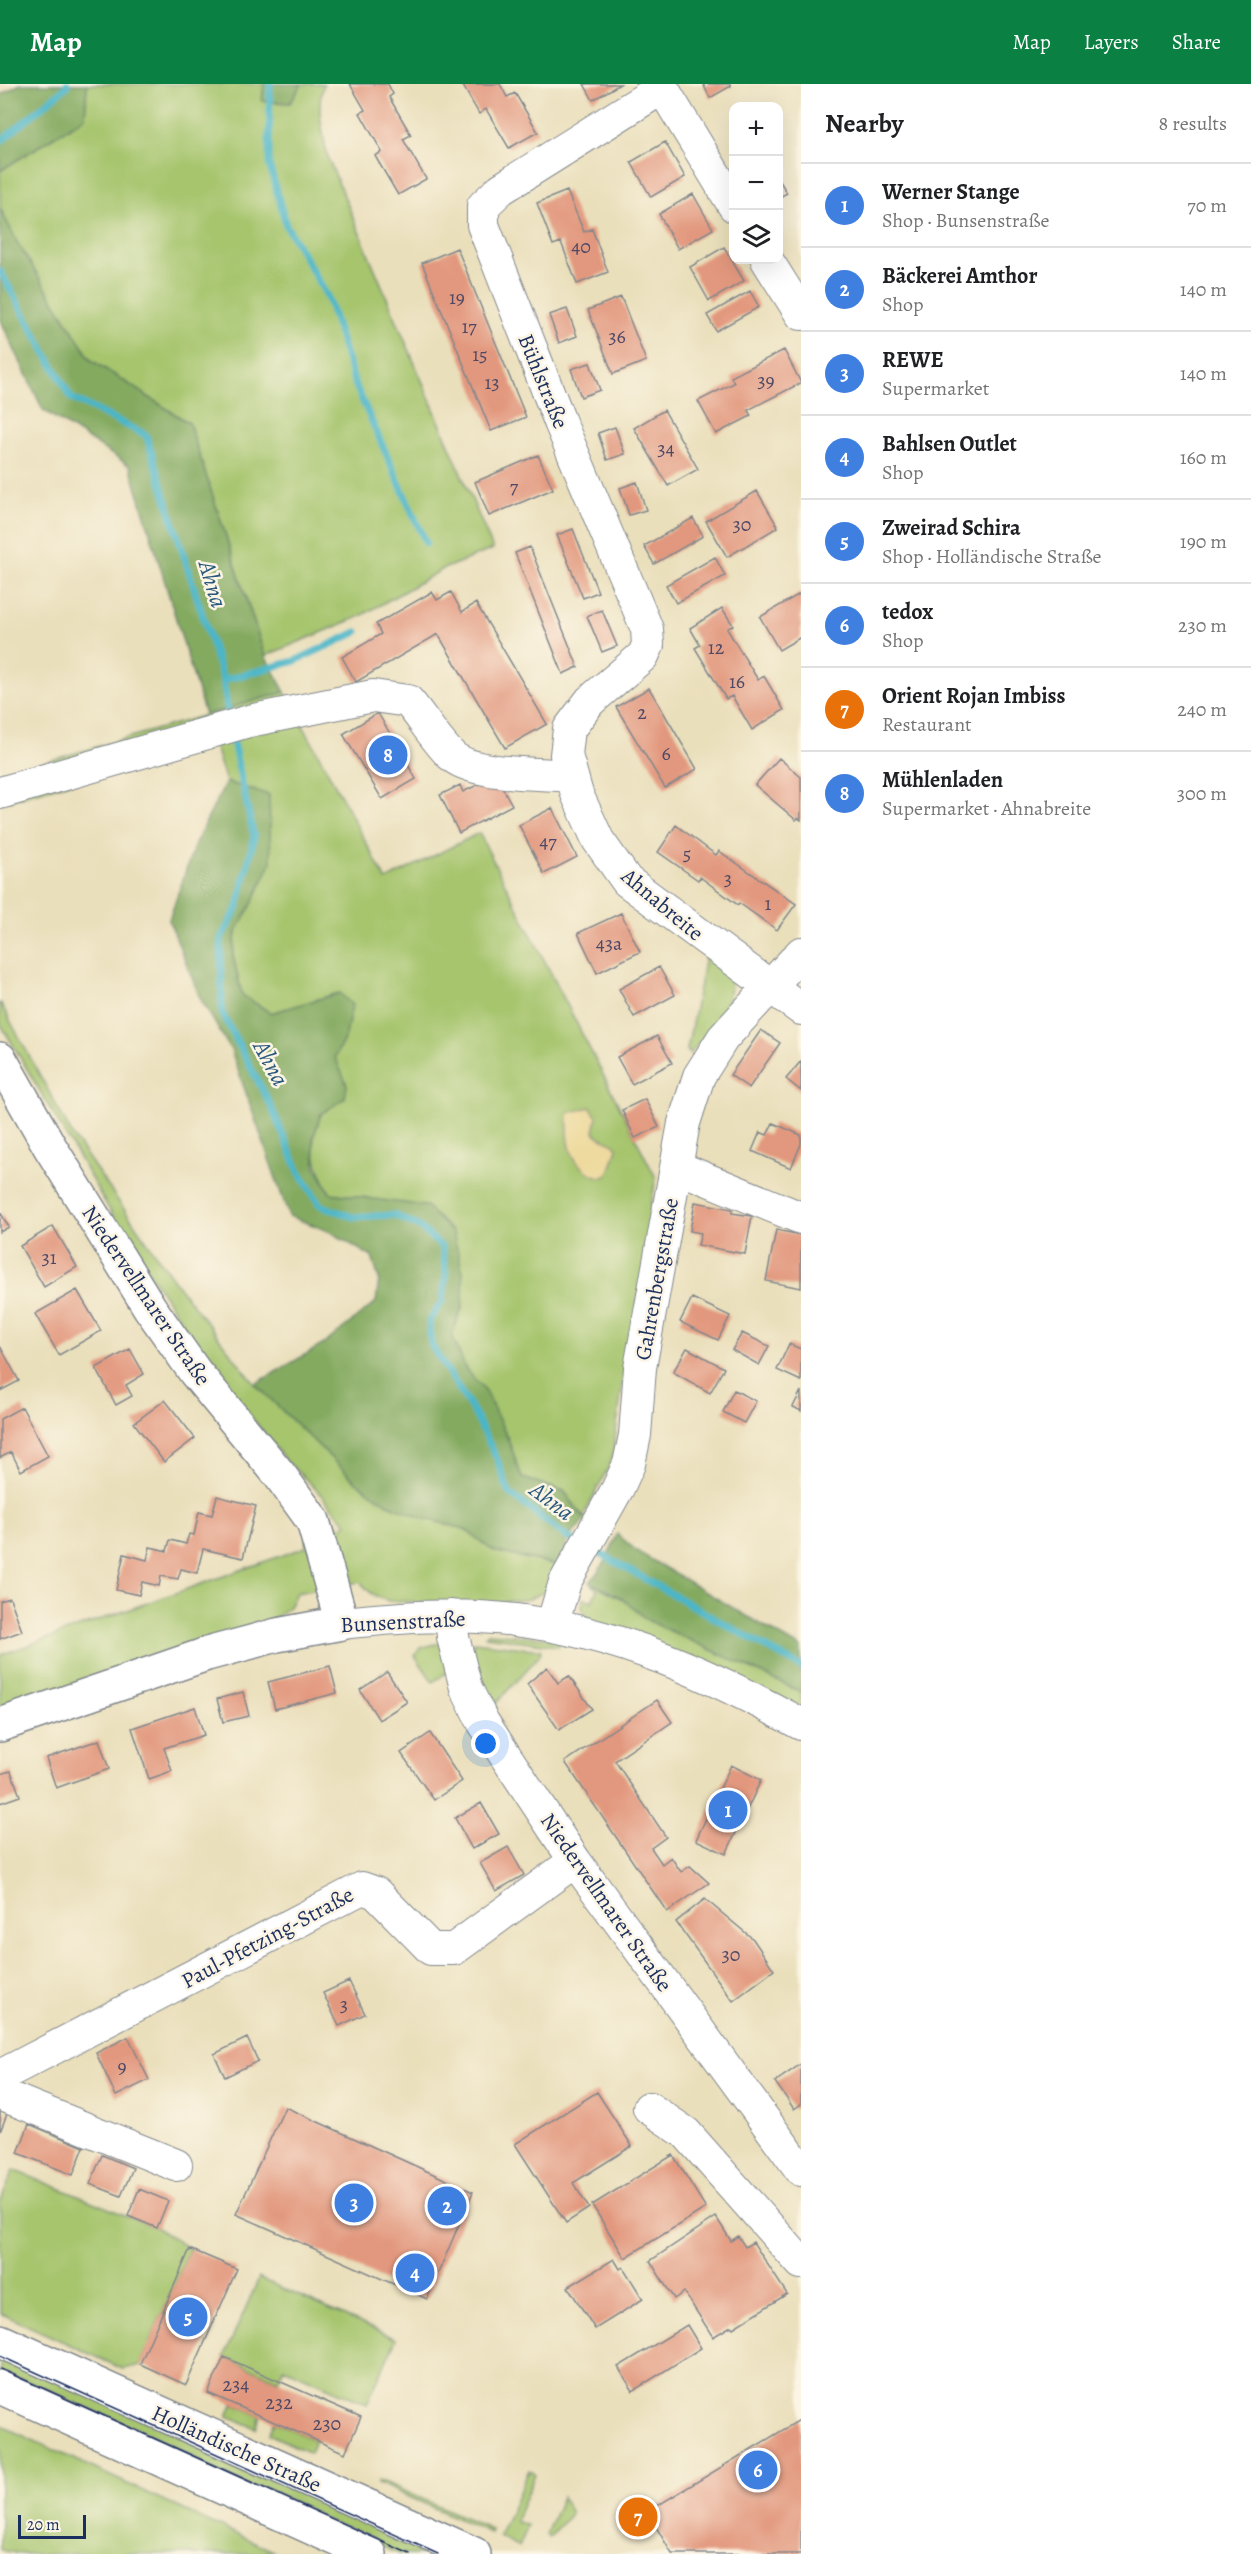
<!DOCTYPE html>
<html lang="en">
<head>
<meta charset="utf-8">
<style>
  :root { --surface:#fff; --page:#f6f6f6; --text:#202124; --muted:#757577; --line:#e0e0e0; --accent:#0b8043 }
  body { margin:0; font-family:Alegreya,serif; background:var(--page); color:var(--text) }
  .controls { position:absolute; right:18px; top:18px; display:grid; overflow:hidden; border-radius:12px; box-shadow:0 6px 24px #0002 }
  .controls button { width:54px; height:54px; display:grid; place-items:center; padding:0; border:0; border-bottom:2px solid var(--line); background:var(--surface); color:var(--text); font:30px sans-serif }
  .scale { position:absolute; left:18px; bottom:15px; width:68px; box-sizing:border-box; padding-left:6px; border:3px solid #1b2f5e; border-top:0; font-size:16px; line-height:21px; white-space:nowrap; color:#1b2f5e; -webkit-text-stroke:4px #fcf5e5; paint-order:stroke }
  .you { position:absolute; left:486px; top:1660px; width:21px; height:21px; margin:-15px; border:4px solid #fff; border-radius:50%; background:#1a73e8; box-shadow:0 0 0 9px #1a73e833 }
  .badge { display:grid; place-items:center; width:39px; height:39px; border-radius:50%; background:var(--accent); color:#fff; font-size:20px; font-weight:700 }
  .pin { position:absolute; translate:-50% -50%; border:3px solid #fff; box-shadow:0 2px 6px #0006 }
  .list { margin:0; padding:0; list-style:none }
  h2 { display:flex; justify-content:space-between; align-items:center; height:78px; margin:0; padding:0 24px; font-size:26px }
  h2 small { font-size:20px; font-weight:400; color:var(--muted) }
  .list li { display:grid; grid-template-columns:39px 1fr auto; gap:18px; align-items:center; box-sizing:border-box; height:84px; padding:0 24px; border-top:2px solid var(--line) }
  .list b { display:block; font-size:22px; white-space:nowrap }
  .list p { margin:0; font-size:20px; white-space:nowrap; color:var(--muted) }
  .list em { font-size:20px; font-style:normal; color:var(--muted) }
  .icon { flex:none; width:33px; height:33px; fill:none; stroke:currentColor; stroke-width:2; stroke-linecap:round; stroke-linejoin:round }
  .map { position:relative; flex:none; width:801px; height:2470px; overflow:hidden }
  header { display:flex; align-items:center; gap:36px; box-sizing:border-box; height:84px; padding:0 30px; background:var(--accent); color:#fff }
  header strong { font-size:28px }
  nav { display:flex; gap:33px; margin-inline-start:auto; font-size:21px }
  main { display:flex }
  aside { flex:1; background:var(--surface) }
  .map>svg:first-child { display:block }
  .green { fill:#a6c56d; stroke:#607a66; stroke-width:1.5 }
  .forest { fill:#84aa60; stroke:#506c5f; stroke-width:1.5 }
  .sand { fill:#eeda9e; stroke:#84847e; stroke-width:1.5 }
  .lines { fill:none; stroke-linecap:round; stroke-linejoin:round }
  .stream { stroke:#4bb6c8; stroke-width:7 }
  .building { fill:#e2987e }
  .minor-casing { stroke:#82878c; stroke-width:34 }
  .major-casing { stroke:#82878c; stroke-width:36 }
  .minor { stroke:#fff; stroke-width:32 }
  .major { stroke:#fff; stroke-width:33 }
  .tram { stroke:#1b2f5e; stroke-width:1.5 }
  .labels { text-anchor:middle; stroke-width:5; stroke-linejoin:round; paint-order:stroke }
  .number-label { font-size:20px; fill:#4d4966 }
  .street-label { font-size:22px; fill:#1b2f5e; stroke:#fcf5e5 }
  .water-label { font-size:24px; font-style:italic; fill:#29587e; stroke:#fcf5e5 }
</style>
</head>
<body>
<header>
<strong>Map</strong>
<nav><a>Map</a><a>Layers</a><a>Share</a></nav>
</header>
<main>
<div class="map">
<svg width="801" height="2470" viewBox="0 0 801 2470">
  <rect width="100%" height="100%" fill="#fcf5e5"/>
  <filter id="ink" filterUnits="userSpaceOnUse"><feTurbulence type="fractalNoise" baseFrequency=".0167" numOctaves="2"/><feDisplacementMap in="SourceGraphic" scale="12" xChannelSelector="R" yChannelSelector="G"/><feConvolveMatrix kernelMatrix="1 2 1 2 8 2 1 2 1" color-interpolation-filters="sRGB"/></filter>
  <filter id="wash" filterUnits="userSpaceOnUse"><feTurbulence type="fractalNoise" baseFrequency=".008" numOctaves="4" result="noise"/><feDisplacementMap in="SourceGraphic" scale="24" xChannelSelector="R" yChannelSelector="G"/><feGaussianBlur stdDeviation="1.35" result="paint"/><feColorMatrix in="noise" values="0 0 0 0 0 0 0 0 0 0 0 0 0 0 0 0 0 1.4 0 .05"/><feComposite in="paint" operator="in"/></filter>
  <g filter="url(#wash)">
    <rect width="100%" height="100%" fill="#eadfbb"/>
    <path class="green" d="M87,0H264L262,17L290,19L302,0H324C315,22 323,51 328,74L493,465L443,485L359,533L265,572L189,339L91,276L18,160L0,124V87L85,33Z
      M285,608L386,796L479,749L656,1094L651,1121L656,1132L625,1282L612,1376L583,1433L564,1407L522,1394L508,1355L484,1306L466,1286L452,1251L463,1221L369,1114L330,1109C317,1084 305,1056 322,1029C328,1019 339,1010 347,1001L334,973L346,951L339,909L271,929L242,912L233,872L236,848L252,820L269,711L226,698L213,657L0,719V691Z
      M705,873C711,877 720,881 725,886C746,910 704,952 690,970L687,966Z
      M0,918L74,1054L176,1199L255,1300L356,1398L386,1419L422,1434L465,1445L493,1467L561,1482L548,1503L541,1509L529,1515L486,1520L389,1517L373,1511L360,1498L296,1509L289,1523L270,1537L0,1628V1571L306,1463L313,1413L340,1444L347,1440L313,1402L286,1377L210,1280L129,1159L0,939Z
      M590,1498L621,1514L650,1537L801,1608V1628L584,1536L586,1530L582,1524L583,1514L592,1517L597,1506Z
      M488,1549L563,1555L558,1562L485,1552Z
      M474,1558L541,1566L540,1571L489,1627L472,1565Z
      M440,1559L449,1587L433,1598L415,1572L420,1564Z
      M14,2086L157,2144L190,2165L140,2281L123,2285L0,2229V2119Z
      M259,2194L396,2255L367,2320L284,2284L278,2296L224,2273Z
      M0,2270L446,2470H399L0,2291Z
      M233,2320L261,2332L256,2344L228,2332Z
      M274,2338L315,2356L310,2369L269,2350Z
      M0,2341L273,2467L253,2470H20L0,2466Z
      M529,2386L535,2391L515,2437L528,2442L519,2463L499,2453Z
      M379,2396L491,2445L490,2449L378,2399Z
      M562,2413L571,2429L549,2454L546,2450Z"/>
    <path class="forest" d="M20,0H87L85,33L0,87V11Z
      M264,0H302L290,19L262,17Z
      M0,124L18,160L91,276L189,339L265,572L285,608L205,631L130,382L43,326L0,235Z
      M226,698L269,711L271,779L252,820L236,848L233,872L242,911L271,929L340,909L352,921L346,951L335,973L347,1001L345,1014L321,1030L313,1055L316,1083L330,1109L426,1122L453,1149L463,1189V1221L452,1251L466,1286L484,1305L508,1355L522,1394L564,1407L583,1433L588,1434L569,1453L561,1482L493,1467L465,1445L422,1434L386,1419L356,1398L255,1300L324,1260L376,1218L379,1195L372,1173L331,1148L289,1132L231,966L200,914L169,836L195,760Z
      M617,1450L638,1468L801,1564V1608L649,1537L621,1514L590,1498L606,1477Z"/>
    <path class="sand" d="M590,1023L597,1033L594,1048C600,1057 612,1055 617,1064C615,1069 610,1089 607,1091C604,1094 598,1093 594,1091C567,1079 567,1054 568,1029Z"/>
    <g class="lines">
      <path class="stream" d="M270,0L269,80L286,141L327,212L355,300L426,459
        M0,58L67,2V0
        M0,187L71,314L146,351L223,596L229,635
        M223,596L295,577L357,548
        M231,649L254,753L238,823L221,854L222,929L270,1020L299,1088L320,1121L353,1133L394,1131L418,1142L442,1163L446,1190L443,1216L429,1237L431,1261L473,1327L497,1375L509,1409L567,1453L579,1459
        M592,1465L801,1583"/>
    </g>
    <g id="blocks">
      <path class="building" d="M350,0H388L393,10L389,13L411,51L403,55L426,95L398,111L375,72L382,68L360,29L365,26Z
        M462,0H500L507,13L515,9L538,48L509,64L486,25L479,30Z
        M584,0H620L593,16Z
        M703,0H730L731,2L710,14Z
        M665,58L685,93L651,113L631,78Z
        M778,94L787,109L778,114Z
        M567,107L584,148L592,145L608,188L577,200L561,158L553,161L537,119Z
        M693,110L713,145L678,165L659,130Z
        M724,163L744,197L709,217L690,183Z
        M457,164L526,333L491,347L422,179Z
        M750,207L759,223L716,247L707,231Z
        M621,213L646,277L613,290L588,226Z
        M567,225L577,252L559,259L549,231Z
        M784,266L801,299L748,326L751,332L716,350L698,317L734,299L731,293Z
        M590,279L600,306L581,313L571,285Z
        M664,326L698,385L668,402L634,344Z
        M615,343L625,370L607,376L598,349Z
        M538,371L553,405L489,432L475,398Z
        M637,398L646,426L629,431L620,404Z
        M757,407L778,443L727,473L706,437Z
        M693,434L703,452L654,480L644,462Z
        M573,445L598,508L583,514L557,451Z
        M530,463L578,583L563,590L515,469Z
        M715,473L725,492L676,519L666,501Z
        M432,508L437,516L451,508L462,528L476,519L547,640L505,664L438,550L356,598L342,573L381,550L376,540Z
        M801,509V553L779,566L760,533Z
        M722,524L733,541L727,545L758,596L764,592L784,626L752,646L732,612L726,615L695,564L700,561L690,544Z
        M602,526L617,562L602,568L587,532Z
        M649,604L697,685L665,704L616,623Z
        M378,629L416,695L382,715L343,650Z
        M779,674L801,693V736L798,734L796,736L755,701Z
        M496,692L512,721L459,749L440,711L460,701L463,708Z
        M552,724L577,773L544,790L519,741Z
        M676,741L716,771L719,767L796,820L777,846L739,819L738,821L700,793L698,796L658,768Z
        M621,829L640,868L597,889L578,849Z
        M659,883L675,911L634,933L619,905Z
        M761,946L780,959L749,1004L730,991Z
        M657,952L672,979L632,1000L617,973Z
        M801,977V1007L786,995Z
        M645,1015L659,1043L635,1054L622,1026Z
        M773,1039L801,1051V1060L791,1084L752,1067L760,1048L767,1051Z
        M695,1118L732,1125V1129L752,1132L745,1170L698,1161L701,1149L690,1147Z
        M0,1128L9,1143L0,1148Z
        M53,1142L77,1183L44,1203L20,1162Z
        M776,1146L801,1151V1204L766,1197Z
        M77,1206L101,1247L59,1271L35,1230Z
        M692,1214L730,1232L718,1256L680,1238Z
        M742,1249L769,1262L759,1281L732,1266Z
        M789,1260L801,1265V1297L777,1286Z
        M0,1262L19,1297L0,1307Z
        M687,1264L724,1284L710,1309L673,1288Z
        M130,1265L144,1290L126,1301L132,1312L116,1321L96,1284Z
        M734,1306L756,1317L744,1339L723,1328Z
        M801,1307V1327L793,1323Z
        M165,1316L195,1354L164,1378L134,1339Z
        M22,1323L48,1372L21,1387L11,1368L0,1374V1335Z
        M217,1412L256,1422L243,1474L203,1465L197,1489L181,1485L178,1495L161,1492L159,1502L142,1498L139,1511L116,1506L124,1470L147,1476L150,1463L167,1467L170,1456L186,1460L189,1450L194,1451L199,1428L212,1431Z
        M10,1514L22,1547L0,1555V1517Z
        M330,1582L337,1609L275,1625L268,1598Z
        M547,1583L558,1599L569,1592L592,1625L559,1646L527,1600Z
        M387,1588L407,1618L379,1636L360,1606Z
        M243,1608L249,1632L223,1638L217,1615Z
        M657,1616L672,1638L615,1677L666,1753L651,1764L662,1780L671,1773L681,1788L690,1782L709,1799L667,1828L565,1678Z
        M195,1623L204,1651L164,1664L172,1687L149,1695L132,1644Z
        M430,1649L462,1697L434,1716L401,1669Z
        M99,1656L109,1685L56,1704L46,1674Z
        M731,1681L761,1696L726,1770L696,1756Z
        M11,1687L20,1712L0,1719V1690Z
        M481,1719L499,1750L472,1765L455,1734Z
        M508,1763L524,1791L496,1807L480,1779Z
        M705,1815L753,1855L774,1886L733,1917L676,1838Z
        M349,1897L365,1930L339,1942L323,1909Z
        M128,1953L149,1996L116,2012L96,1969Z
        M247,1954L258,1977L225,1993L214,1970Z
        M801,1980V2020L794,2025L775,1998Z
        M597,2008L632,2062L573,2099L589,2124L566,2139L515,2060Z
        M285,2023L473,2108L427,2215L236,2130Z
        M0,2027L7,2030L0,2048Z
        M29,2040L84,2063L73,2091L18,2069Z
        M102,2071L133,2084L121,2112L90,2100Z
        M673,2071L706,2124L625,2174L592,2121Z
        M139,2105L168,2117L157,2144L128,2132Z
        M716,2133L731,2157L738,2152L745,2163L753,2158L787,2210L733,2244L731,2242L713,2253L684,2208L674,2215L650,2177Z
        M190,2165L237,2185L186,2301L140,2280Z
        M614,2175L620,2185L623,2183L643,2215L595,2245L568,2203Z
        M687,2241L701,2264L633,2307L618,2283Z
        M224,2273L361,2333L345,2369L208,2309Z
        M801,2335V2470H672L655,2441L644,2448L634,2432L645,2425L647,2428Z"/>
    </g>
  </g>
  <g filter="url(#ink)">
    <use href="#blocks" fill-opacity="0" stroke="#82878c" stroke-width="1.5"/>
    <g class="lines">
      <g class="minor-casing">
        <path id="minor" d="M660,0L734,122
          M662,4L501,105L483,122V141L560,338L647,545L648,561L643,572L590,617L569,645L566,671L577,710L598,756L627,797L801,925
          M767,176L801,230
          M0,709L249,637L373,612L408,617C422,633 436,657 451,671C472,692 542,689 572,692
          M676,1085L689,1088L801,1134
          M451,1532L453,1553L466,1604L483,1638L575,1777L801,2086
          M342,1539C399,1533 457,1529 515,1536C618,1548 711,1591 801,1640
          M552,1541L565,1498L618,1404L629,1380L635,1351L640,1284L684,1039L699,992L723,954L801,869
          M0,1992L362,1804L376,1809L431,1865H454L575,1777
          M0,2010L176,2081
          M649,2024L686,2049L801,2179"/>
      </g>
      <g class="major-casing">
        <path id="major" d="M0,975L50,1063L150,1224L195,1288L279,1390L313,1437L342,1539L277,1551L207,1570L0,1641
          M0,2257L474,2470
          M0,2303L370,2470"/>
      </g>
      <use href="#minor" class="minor"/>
      <use href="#major" class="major"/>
      <path class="tram" d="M0,2272L438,2470
        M0,2285L410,2470"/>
    </g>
  </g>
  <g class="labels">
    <g class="number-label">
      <text x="581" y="169">40</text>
      <text x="457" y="220">19</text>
      <text x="469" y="249">17</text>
      <text x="617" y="259">36</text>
      <text x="480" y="277">15</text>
      <text x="766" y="303">39</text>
      <text x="492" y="305">13</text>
      <text x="666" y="371">34</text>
      <text x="514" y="409">7</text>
      <text x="742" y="447">30</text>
      <text x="716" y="570">12</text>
      <text x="737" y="604">16</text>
      <text x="642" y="635">2</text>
      <text x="666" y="676">6</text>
      <text x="548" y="764">47</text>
      <text x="687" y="776">5</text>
      <text x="728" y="801">3</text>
      <text x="768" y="826">1</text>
      <text x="609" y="866">43a</text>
      <text x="49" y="1180">31</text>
      <text x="731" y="1877">30</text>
      <text x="344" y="1927">3</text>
      <text x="122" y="1989">9</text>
      <text x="236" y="2307">234</text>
      <text x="279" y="2325">232</text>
      <text x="327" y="2346">230</text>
    </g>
    <g class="street-label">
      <text transform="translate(544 297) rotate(68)" y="8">Bühlstraße</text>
      <text transform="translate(663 820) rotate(40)" y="8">Ahnabreite</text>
      <text transform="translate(656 1195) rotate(-80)" y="8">Gahrenbergstraße</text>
      <text transform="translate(147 1211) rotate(56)" y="8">Niedervellmarer Straße</text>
      <text transform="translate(403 1537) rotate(-3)" y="8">Bunsenstraße</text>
      <text transform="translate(607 1818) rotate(55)" y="8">Niedervellmarer Straße</text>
      <text transform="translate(267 1853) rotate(-28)" y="8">Paul-Pfetzing-Straße</text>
      <text transform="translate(237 2364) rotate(24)" y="8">Holländische Straße</text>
    </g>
    <g class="water-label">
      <text transform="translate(213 500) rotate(73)" y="8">Ahna</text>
      <text transform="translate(271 979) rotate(62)" y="8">Ahna</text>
      <text transform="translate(552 1417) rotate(37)" y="8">Ahna</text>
    </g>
  </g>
</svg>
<div class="controls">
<button>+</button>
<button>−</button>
<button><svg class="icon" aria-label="layers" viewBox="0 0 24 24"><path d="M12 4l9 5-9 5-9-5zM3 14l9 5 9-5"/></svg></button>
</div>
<div class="scale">20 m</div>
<div class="you"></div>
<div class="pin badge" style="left:728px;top:1726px;background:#3f7fe0">1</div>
<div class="pin badge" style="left:447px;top:2122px;background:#3f7fe0">2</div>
<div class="pin badge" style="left:354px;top:2119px;background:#3f7fe0">3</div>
<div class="pin badge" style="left:415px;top:2189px;background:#3f7fe0">4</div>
<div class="pin badge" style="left:188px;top:2233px;background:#3f7fe0">5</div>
<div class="pin badge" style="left:758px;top:2386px;background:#3f7fe0">6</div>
<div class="pin badge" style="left:638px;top:2433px;background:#e8710a">7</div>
<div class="pin badge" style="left:388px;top:671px;background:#3f7fe0">8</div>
</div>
<aside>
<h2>Nearby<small>8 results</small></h2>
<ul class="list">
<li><span class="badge" style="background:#3f7fe0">1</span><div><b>Werner Stange</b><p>Shop · Bunsenstraße</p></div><em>70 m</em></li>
<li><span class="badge" style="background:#3f7fe0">2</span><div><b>Bäckerei Amthor</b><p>Shop</p></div><em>140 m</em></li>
<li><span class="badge" style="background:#3f7fe0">3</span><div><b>REWE</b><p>Supermarket</p></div><em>140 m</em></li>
<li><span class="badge" style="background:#3f7fe0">4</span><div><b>Bahlsen Outlet</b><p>Shop</p></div><em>160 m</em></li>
<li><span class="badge" style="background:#3f7fe0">5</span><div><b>Zweirad Schira</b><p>Shop · Holländische Straße</p></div><em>190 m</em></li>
<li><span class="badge" style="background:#3f7fe0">6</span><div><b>tedox</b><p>Shop</p></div><em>230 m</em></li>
<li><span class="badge" style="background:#e8710a">7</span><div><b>Orient Rojan Imbiss</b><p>Restaurant</p></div><em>240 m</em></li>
<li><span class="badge" style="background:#3f7fe0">8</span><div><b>Mühlenladen</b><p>Supermarket · Ahnabreite</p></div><em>300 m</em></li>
</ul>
</aside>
</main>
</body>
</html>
